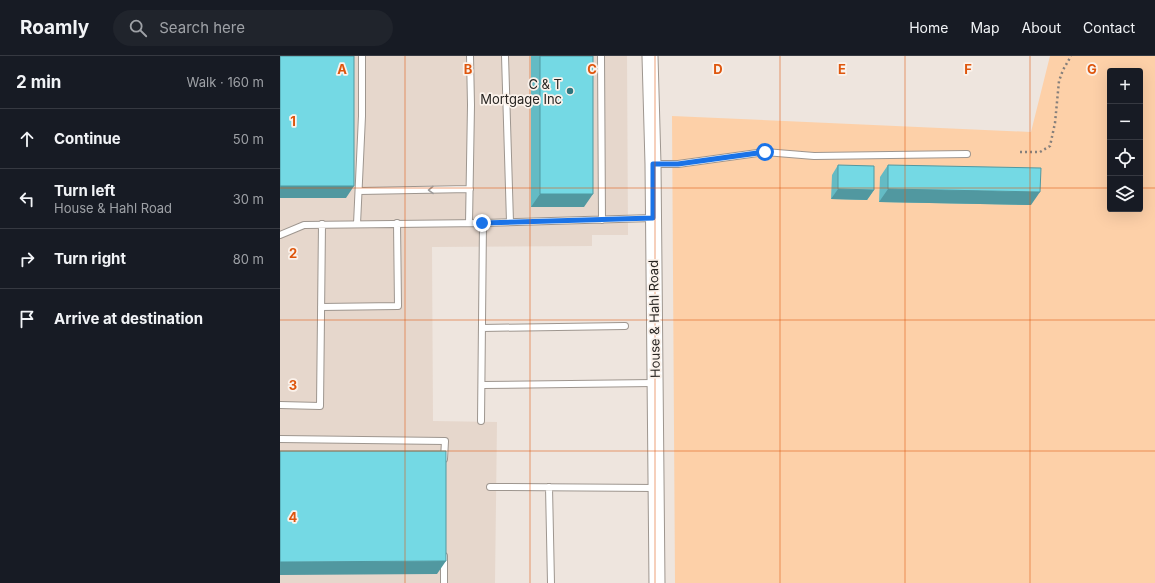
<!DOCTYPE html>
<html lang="en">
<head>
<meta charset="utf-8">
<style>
  :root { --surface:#171b24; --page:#20242c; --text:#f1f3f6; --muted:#9ea1a6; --line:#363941 }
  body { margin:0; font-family:Inter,sans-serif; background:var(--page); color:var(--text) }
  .controls { position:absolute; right:12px; top:12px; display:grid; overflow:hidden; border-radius:4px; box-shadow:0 4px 16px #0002 }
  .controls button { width:36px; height:36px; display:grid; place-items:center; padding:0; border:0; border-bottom:1px solid var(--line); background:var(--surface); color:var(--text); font:20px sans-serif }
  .stop { position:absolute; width:12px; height:12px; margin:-9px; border:3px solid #1a73e8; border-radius:50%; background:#fff }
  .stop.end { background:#1a73e8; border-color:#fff; box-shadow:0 1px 4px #0008 }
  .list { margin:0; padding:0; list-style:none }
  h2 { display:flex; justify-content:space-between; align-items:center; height:52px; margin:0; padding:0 16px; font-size:17px }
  h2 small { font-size:13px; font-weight:400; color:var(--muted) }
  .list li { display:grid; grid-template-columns:26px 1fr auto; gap:12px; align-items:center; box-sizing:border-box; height:60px; padding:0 16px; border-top:1px solid var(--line) }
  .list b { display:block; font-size:15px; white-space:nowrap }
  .list p { margin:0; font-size:13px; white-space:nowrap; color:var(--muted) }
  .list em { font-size:13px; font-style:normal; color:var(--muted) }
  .icon { flex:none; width:22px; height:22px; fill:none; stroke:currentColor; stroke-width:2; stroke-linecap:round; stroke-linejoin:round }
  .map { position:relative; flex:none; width:875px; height:527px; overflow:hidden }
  header { display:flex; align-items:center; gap:24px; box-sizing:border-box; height:56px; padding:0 20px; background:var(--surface); border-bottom:1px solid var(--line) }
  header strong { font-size:19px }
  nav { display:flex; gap:22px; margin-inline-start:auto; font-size:14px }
  .search { width:280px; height:36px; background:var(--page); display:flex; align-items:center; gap:10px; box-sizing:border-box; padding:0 14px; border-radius:22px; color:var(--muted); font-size:15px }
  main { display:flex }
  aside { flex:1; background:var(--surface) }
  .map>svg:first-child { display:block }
  .built { fill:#e6d7cc }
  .green { fill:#fdd0a8; fill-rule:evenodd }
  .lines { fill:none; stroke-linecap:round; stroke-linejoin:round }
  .service-casing { stroke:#9e968f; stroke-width:8 }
  .tertiary-casing { stroke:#9e968f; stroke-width:17 }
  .path { stroke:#857f7b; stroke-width:2.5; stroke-dasharray:2 3; stroke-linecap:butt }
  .service { stroke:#fff; stroke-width:6 }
  .tertiary { stroke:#fff; stroke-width:15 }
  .wall { fill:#64bbc4 }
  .shaded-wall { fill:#5198a0 }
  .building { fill:#74d9e4; stroke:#5198a0 }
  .oneway { stroke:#9e9c9b }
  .route { stroke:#1a73e8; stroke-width:5 }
  .grid { fill:none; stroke:#de560d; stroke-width:1; stroke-opacity:0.55 }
  .poi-dot { fill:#2d767e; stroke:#fbf2eb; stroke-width:1.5 }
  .labels { text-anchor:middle; stroke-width:3.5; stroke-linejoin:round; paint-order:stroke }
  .poi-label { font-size:13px; fill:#272421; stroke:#fbf2eb; text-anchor:end }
  .street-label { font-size:13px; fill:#272421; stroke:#fbf2eb }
  .grid-label { font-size:13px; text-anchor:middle; font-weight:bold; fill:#de560d; stroke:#fbf2eb; stroke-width:3.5; stroke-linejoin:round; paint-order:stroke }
</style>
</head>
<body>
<header>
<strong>Roamly</strong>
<div class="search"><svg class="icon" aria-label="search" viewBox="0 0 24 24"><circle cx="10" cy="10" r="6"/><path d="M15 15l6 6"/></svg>Search here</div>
<nav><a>Home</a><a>Map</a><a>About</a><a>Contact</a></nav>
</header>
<main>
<aside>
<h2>2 min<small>Walk · 160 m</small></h2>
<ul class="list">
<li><svg class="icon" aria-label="ahead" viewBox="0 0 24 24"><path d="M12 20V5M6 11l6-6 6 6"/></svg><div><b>Continue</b></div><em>50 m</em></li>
<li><svg class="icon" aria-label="left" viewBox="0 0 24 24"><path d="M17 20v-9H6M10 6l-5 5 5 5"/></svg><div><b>Turn left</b><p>House &amp; Hahl Road</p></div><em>30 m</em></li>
<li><svg class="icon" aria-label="right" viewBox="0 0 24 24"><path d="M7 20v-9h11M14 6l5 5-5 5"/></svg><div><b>Turn right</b></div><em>80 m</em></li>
<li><svg class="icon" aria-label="arrive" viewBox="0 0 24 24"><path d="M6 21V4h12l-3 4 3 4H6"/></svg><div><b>Arrive at destination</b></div></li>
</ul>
</aside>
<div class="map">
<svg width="875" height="527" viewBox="0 0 875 527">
  <rect width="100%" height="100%" fill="#eee5de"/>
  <path class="built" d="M0,0H347L348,179H312V190L152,191L153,365L217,366L215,527H0Z"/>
  <path class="green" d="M770,0H875V527H395L392,60L751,76ZM830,15H860V153H830Z"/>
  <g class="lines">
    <g class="service-casing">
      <path id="service" d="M225,0L230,166
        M321,0L322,164
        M373,108H398L485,96L534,100L687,98
        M79,135L190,133
        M189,167L191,49L190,0
        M77,168L82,60V0
        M0,179L24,169L203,167L373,162
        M41,251L118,250L117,167
        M202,272L345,270
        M202,329L374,327
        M0,349L40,350L42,168
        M201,365L203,167
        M0,383L165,385L164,403
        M210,431L376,432
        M269,431L271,527
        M164,527V500"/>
    </g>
    <g class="tertiary-casing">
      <path id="tertiary" d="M370,0L373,108L377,527"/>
    </g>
    <path class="path" d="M740,96H760L770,90L775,67L779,25L783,14L791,0"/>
    <use href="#service" class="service"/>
    <use href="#tertiary" class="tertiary"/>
  </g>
  <path class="wall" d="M251,0H313L304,151H251Z
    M558,109L594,134L587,144L551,143L552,119Z
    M608,109L751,149L599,146L600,121Z"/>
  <path class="shaded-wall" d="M0,130H74L66,142H0Z
    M558,133L594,134L587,144L551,143Z
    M608,133L760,136L751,149L599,146Z
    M260,138H313L304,151H251Z
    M166,505L157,518L0,519V506Z"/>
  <path class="building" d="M0,0H74V130H0Z
    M260,0H313V138H260Z
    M558,109L594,110V134L558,133Z
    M608,109L761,112L760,136L608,133Z
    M0,395H166V505L0,506Z"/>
  <defs><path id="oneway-chevron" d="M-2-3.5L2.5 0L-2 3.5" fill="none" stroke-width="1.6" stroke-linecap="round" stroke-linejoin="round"/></defs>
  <use class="oneway" href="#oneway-chevron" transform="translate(151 134) rotate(179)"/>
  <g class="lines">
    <path class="route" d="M202,167L373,162V108H398L485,96"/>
  </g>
  <path class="grid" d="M125,0V527M250,0V527M375,0V527M500,0V527M625,0V527M750,0V527M0,132H830M860,132H875M0,264H875M0,395H875"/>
  <circle class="poi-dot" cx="290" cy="35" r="4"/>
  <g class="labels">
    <g class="poi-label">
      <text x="282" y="33">C &amp; T<tspan x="282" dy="15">Mortgage Inc</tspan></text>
    </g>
    <g class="street-label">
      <text transform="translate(374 263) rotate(-91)" y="5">House &amp; Hahl Road</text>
    </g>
  </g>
  <g class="grid-label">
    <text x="62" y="18">A</text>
    <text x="188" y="18">B</text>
    <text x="312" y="18">C</text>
    <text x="438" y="18">D</text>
    <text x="562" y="18">E</text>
    <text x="688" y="18">F</text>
    <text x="812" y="18">G</text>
    <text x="13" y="70">1</text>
    <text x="13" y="202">2</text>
    <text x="13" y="334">3</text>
    <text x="13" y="466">4</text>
  </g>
</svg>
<div class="controls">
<button>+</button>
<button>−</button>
<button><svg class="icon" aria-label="locate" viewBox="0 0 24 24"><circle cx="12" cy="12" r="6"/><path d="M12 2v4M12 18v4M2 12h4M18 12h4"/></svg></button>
<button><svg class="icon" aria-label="layers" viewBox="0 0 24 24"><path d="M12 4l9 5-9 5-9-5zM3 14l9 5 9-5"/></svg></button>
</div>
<div class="stop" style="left:485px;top:96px"></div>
<div class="stop end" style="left:202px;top:167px"></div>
</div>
</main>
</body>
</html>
